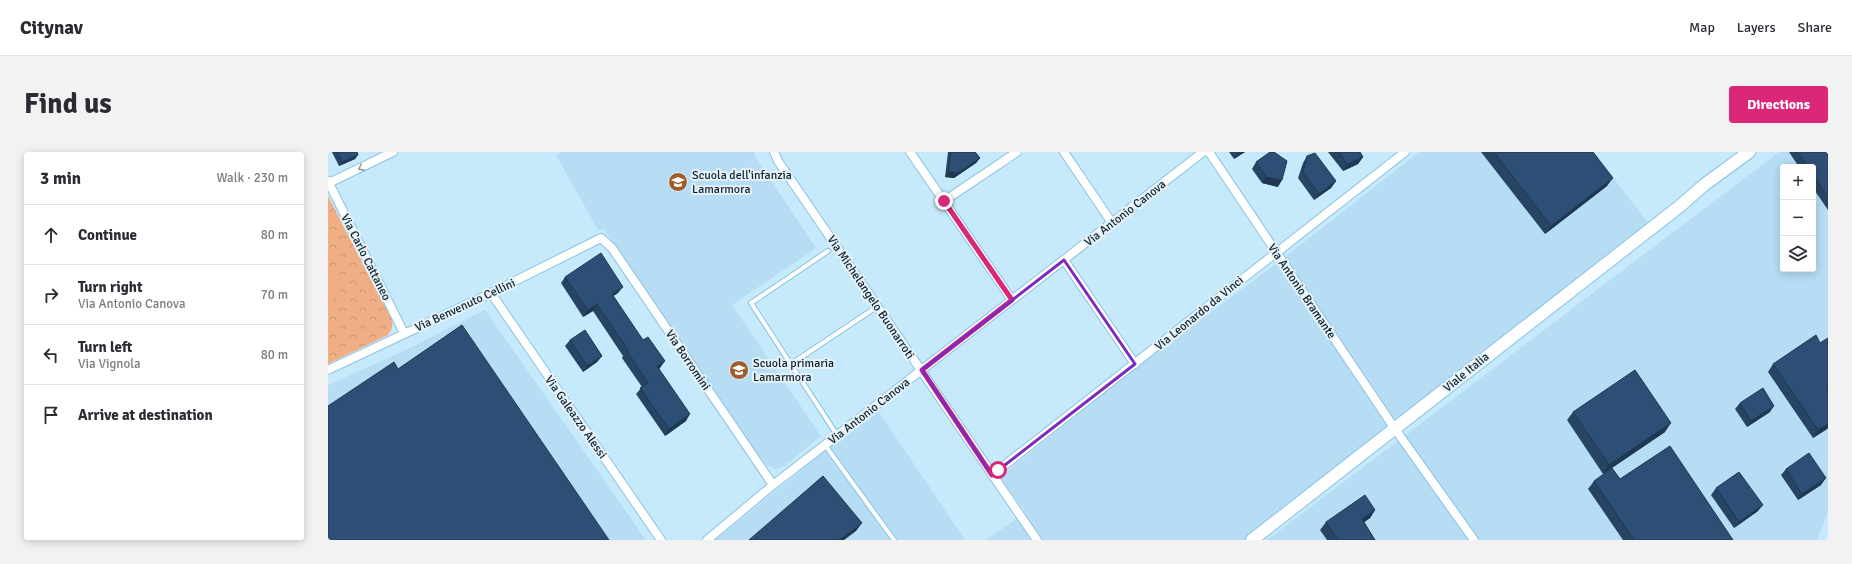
<!DOCTYPE html>
<html lang="en">
<head>
<meta charset="utf-8">
<style>
  :root { --surface:#fff; --page:#f2f2f3; --text:#2b2b33; --muted:#7c7c81; --line:#e1e1e2; --accent:#db2777 }
  body { margin:0; font-family:Signika,sans-serif; background:var(--page); color:var(--text) }
  .controls { position:absolute; right:12px; top:12px; display:grid; overflow:hidden; border-radius:4px; box-shadow:0 2px 10px #0003 }
  .controls button { width:36px; height:36px; display:grid; place-items:center; padding:0; border:0; border-bottom:1px solid var(--line); background:var(--surface); color:var(--text); font:20px sans-serif }
  .stop { position:absolute; width:12px; height:12px; margin:-9px; border:3px solid #db2777; border-radius:50%; background:#fff }
  .stop.end { background:#db2777; border-color:#fff; box-shadow:0 1px 4px #0008 }
  .list { margin:0; padding:0; list-style:none }
  h2 { display:flex; justify-content:space-between; align-items:center; height:52px; margin:0; padding:0 16px; font-size:17px }
  h2 small { font-size:13px; font-weight:400; color:var(--muted) }
  .list li { display:grid; grid-template-columns:26px 1fr auto; gap:12px; align-items:center; box-sizing:border-box; height:60px; padding:0 16px; border-top:1px solid var(--line) }
  .list b { display:block; font-size:15px; white-space:nowrap }
  .list p { margin:0; font-size:13px; white-space:nowrap; color:var(--muted) }
  .list em { font-size:13px; font-style:normal; color:var(--muted) }
  .icon { flex:none; width:22px; height:22px; fill:none; stroke:currentColor; stroke-width:2; stroke-linecap:round; stroke-linejoin:round }
  .map { position:relative; flex:none; width:1500px; height:388px; overflow:hidden; border-radius:4px }
  header { display:flex; align-items:center; gap:24px; box-sizing:border-box; height:56px; padding:0 20px; background:var(--surface); border-bottom:1px solid var(--line) }
  header strong { font-size:19px }
  nav { display:flex; gap:22px; margin-inline-start:auto; font-size:14px }
  .intro { display:flex; align-items:center; justify-content:space-between; box-sizing:border-box; height:96px; padding:0 24px }
  h1 { margin:0; font-size:28px }
  .button { padding:10px 18px; border-radius:4px; background:var(--accent); color:#fff; font-size:14px; font-weight:700 }
  main { display:flex; gap:24px; padding:0 24px }
  aside { flex:1; background:var(--surface); border-radius:4px; box-shadow:0 2px 10px #0003 }
  .map>svg:first-child { display:block }
  .built { fill:#b6ddf4; fill-rule:evenodd }
  .park { fill:url(#park-crowns) }
  .pitch { fill:#f0ae85 }
  .lines { fill:none; stroke-linecap:round; stroke-linejoin:round }
  .lane-casing { stroke:#89c3e3; stroke-width:6 }
  .street-casing { stroke:#89c3e3; stroke-width:10 }
  .secondary-casing { stroke:#89c3e3; stroke-width:14 }
  .lane { stroke:#fff; stroke-width:4 }
  .street { stroke:#fff; stroke-width:8 }
  .secondary { stroke:#fff; stroke-width:12 }
  .wall { fill:#284465 }
  .shaded-wall { fill:#203752 }
  .building { fill:#2e4f75; stroke:#203752 }
  .oneway { stroke:#919ca1 }
  .route { stroke:#db2777; stroke-width:5 }
  .marked { fill:none; stroke:#7b2cbf; stroke-width:3; stroke-linejoin:round }
  .labels { text-anchor:middle; stroke-width:4; stroke-linejoin:round; paint-order:stroke }
  .poi-label { font-size:12px; fill:#0b232f; stroke:#e7f2f8; text-anchor:start }
  .street-label { font-size:12px; fill:#0b232f; stroke:#e7f2f8 }
</style>
</head>
<body>
<header>
<strong>Citynav</strong>
<nav><a>Map</a><a>Layers</a><a>Share</a></nav>
</header>
<div class="intro"><h1>Find us</h1><a class="button">Directions</a></div>
<main>
<aside>
<h2>3 min<small>Walk · 230 m</small></h2>
<ul class="list">
<li><svg class="icon" aria-label="ahead" viewBox="0 0 24 24"><path d="M12 20V5M6 11l6-6 6 6"/></svg><div><b>Continue</b></div><em>80 m</em></li>
<li><svg class="icon" aria-label="right" viewBox="0 0 24 24"><path d="M7 20v-9h11M14 6l5 5-5 5"/></svg><div><b>Turn right</b><p>Via Antonio Canova</p></div><em>70 m</em></li>
<li><svg class="icon" aria-label="left" viewBox="0 0 24 24"><path d="M17 20v-9H6M10 6l-5 5 5 5"/></svg><div><b>Turn left</b><p>Via Vignola</p></div><em>80 m</em></li>
<li><svg class="icon" aria-label="arrive" viewBox="0 0 24 24"><path d="M6 21V4h12l-3 4 3 4H6"/></svg><div><b>Arrive at destination</b></div></li>
</ul>
</aside>
<div class="map">
<svg width="1500" height="388" viewBox="0 0 1500 388">
  <defs>
    <pattern id="park-crowns" width="20" height="18" patternUnits="userSpaceOnUse"><rect width="20" height="18" fill="#f0ae85"/><path d="M2 6a3 3 0 1 1 6 0M12 15a3 3 0 1 1 6 0" fill="none" stroke="#cc9573"/></pattern>
  </defs>
  <rect width="100%" height="100%" fill="#c6e9fc"/>
  <path class="built" d="M234,0H426L428,6L488,96L404,153L493,284L455,315L447,317L438,313L276,77L270,78L228,3Z
    M1091,0H1265L1322,73L917,388H657L698,361L672,325L808,215L952,109Z
    M1451,0H1500V359L1489,388H939ZM1455,15H1485V117H1455Z
    M157,158L318,388H0V233L78,198Z
    M549,257L637,388H387Z"/>
  <path class="park" d="M0,44L64,168C65,175 64,178 60,183L0,212Z"/>
  <path class="pitch" d="M0,114L14,143L0,150Z"/>
  <g class="lines">
    <g class="lane-casing">
      <path id="lane" d="M500,99L423,151L509,283
        M463,212L550,154
        M497,293L566,388"/>
    </g>
    <g class="street-casing">
      <path id="street" d="M446,0L450,9L709,388
        M582,0L684,148
        M736,0L784,71
        M881,0L1067,277L1146,388
        M0,29L76,181
        M1,31L65,0
        M616,49L689,0
        M736,108L807,212
        M163,141L333,388
        M0,218L163,141L273,86L284,96L445,333
        M664,323L1077,0
        M379,388L445,333L875,0"/>
    </g>
    <g class="secondary-casing">
      <path id="secondary" d="M924,388L1352,54L1376,33L1421,0"/>
    </g>
    <use href="#lane" class="lane"/>
    <use href="#street" class="street"/>
    <use href="#secondary" class="secondary"/>
  </g>
  <path class="wall" d="M4,0H29L27,7L11,14Z
    M620,0H647L652,6L648,11L626,26L617,25Z
    M901,0H917L906,7Z
    M1000,0H1032L1035,5L1030,12L1015,19Z
    M1153,0H1265L1279,34L1217,82Z
    M1461,0H1500V58L1485,36V15H1471Z
    M979,4L1008,29L1003,36L986,48L970,26L975,11Z
    M928,10L950,35L934,31L924,17Z
    M237,125L290,141L285,144L332,216L331,217L358,269L337,284L308,242L314,235L294,206L295,204L265,159L255,165L233,131Z
    M1500,186V276L1499,277L1485,286L1440,220L1445,212L1492,191Z
    M242,188L274,204L269,210L255,220L237,194Z
    M1412,251L1442,260L1419,275L1407,257Z
    M1245,260L1337,280L1275,322L1239,268Z
    M1458,317L1493,333L1470,348L1453,323Z
    M1292,327L1405,388H1295L1260,337L1266,329Z
    M1388,336L1430,359L1406,376L1383,343Z
    M1047,358L1042,366L1036,370L1047,388H999L992,378L998,370Z"/>
  <path class="shaded-wall" d="M912,0H917L906,7L910,1Z
    M30,3L27,7L11,14L14,10Z
    M1035,5L1030,12L1015,19L1020,12Z
    M652,6L648,11L626,26L617,25L620,19Z
    M938,25L954,28L950,35L934,31Z
    M1285,26L1279,34L1217,82L1223,74Z
    M1008,29L1003,36L986,48L991,42Z
    M295,135L290,141L279,148L284,142Z
    M269,152L265,159L255,165L260,158Z
    M274,204L269,210L255,220L259,214Z
    M337,209L332,216L324,221L329,214Z
    M1446,254L1442,260L1419,275L1423,269Z
    M362,262L358,269L337,284L341,277Z
    M1343,271L1337,280L1275,322L1281,313Z
    M1500,272V276L1499,277L1485,286L1490,278Z
    M1498,326L1493,333L1470,348L1474,342Z
    M1435,353L1430,359L1406,376L1411,370Z
    M1047,358L1042,366L1028,376L1034,367Z
    M534,371L528,379L516,388H511Z"/>
  <path class="building" d="M9,0H29L30,3L14,10Z
    M623,0H647L652,6L630,21L620,19Z
    M942,0H946L959,9L954,28L938,25L928,10Z
    M1010,0H1032L1035,5L1020,12Z
    M1166,0H1265L1285,26L1223,74Z
    M1469,0H1500V45L1485,23V15H1480Z
    M987,1L1008,29L991,42L975,20L979,4Z
    M273,101L295,135L284,142L315,188L320,185L337,209L329,214L362,262L341,277L312,236L320,231L299,199L300,198L269,152L260,158L237,125Z
    M134,173L281,388H0V254L66,210L70,217Z
    M257,178L274,204L259,214L242,188Z
    M1488,183L1492,191L1500,186V233L1499,234L1500,236V272L1490,278L1445,212Z
    M1307,218L1343,271L1281,313L1245,260Z
    M1435,236L1446,254L1423,269L1412,251Z
    M1342,294L1405,388H1306L1266,329L1284,316L1292,327Z
    M1481,301L1498,326L1474,342L1458,317Z
    M1411,320L1435,353L1411,370L1388,336Z
    M495,324L534,371L511,388H421Z
    M1037,343L1047,358L1034,367L1047,388H1010L998,370Z"/>
  <defs><path id="oneway-chevron" d="M-2-3.5L2.5 0L-2 3.5" fill="none" stroke-width="1.6" stroke-linecap="round" stroke-linejoin="round"/></defs>
  <use class="oneway" href="#oneway-chevron" transform="translate(33 16) rotate(154)"/>
  <g class="lines">
    <path class="route" d="M616,49L684,148L594,218L664,323L670,318"/>
  </g>
  <path class="marked" d="M736,108L807,212L664,323L594,218Z"/>
  <defs>
    <g id="school-disc" transform="scale(1)"><circle r="9.5" fill="#9f5c2c" stroke="#e7f2f8"/><path d="M0-5L7-2L0 1L-7-2ZM-4 1L0 2.5L4 1V4Q0 6-4 4Z" fill="#fff"/></g>
  </defs>
  <g fill-rule="evenodd">
    <use href="#school-disc" x="350" y="30"/>
    <use href="#school-disc" x="411" y="218"/>
  </g>
  <g class="labels">
    <g class="poi-label">
      <text x="364" y="27">Scuola dell'infanzia<tspan x="364" dy="14">Lamarmora</tspan></text>
      <text x="425" y="215">Scuola primaria<tspan x="425" dy="14">Lamarmora</tspan></text>
    </g>
    <g class="street-label">
      <text transform="translate(797 61) rotate(-38)" y="4">Via Antonio Canova</text>
      <text transform="translate(38 105) rotate(63)" y="4">Via Carlo Cattaneo</text>
      <text transform="translate(974 139) rotate(56)" y="4">Via Antonio Bramante</text>
      <text transform="translate(543 145) rotate(56)" y="4">Via Michelangelo Buonarroti</text>
      <text transform="translate(137 153) rotate(-25)" y="4">Via Benvenuto Cellini</text>
      <text transform="translate(871 161) rotate(-39)" y="4">Via Leonardo da Vinci</text>
      <text transform="translate(360 208) rotate(56)" y="4">Via Borromini</text>
      <text transform="translate(1138 220) rotate(-39)" y="4">Viale Italia</text>
      <text transform="translate(541 259) rotate(-38)" y="4">Via Antonio Canova</text>
      <text transform="translate(248 265) rotate(55)" y="4">Via Galeazzo Alessi</text>
    </g>
  </g>
</svg>
<div class="controls">
<button>+</button>
<button>−</button>
<button><svg class="icon" aria-label="layers" viewBox="0 0 24 24"><path d="M12 4l9 5-9 5-9-5zM3 14l9 5 9-5"/></svg></button>
</div>
<div class="stop" style="left:670px;top:318px"></div>
<div class="stop end" style="left:616px;top:49px"></div>
</div>
</main>
</body>
</html>
